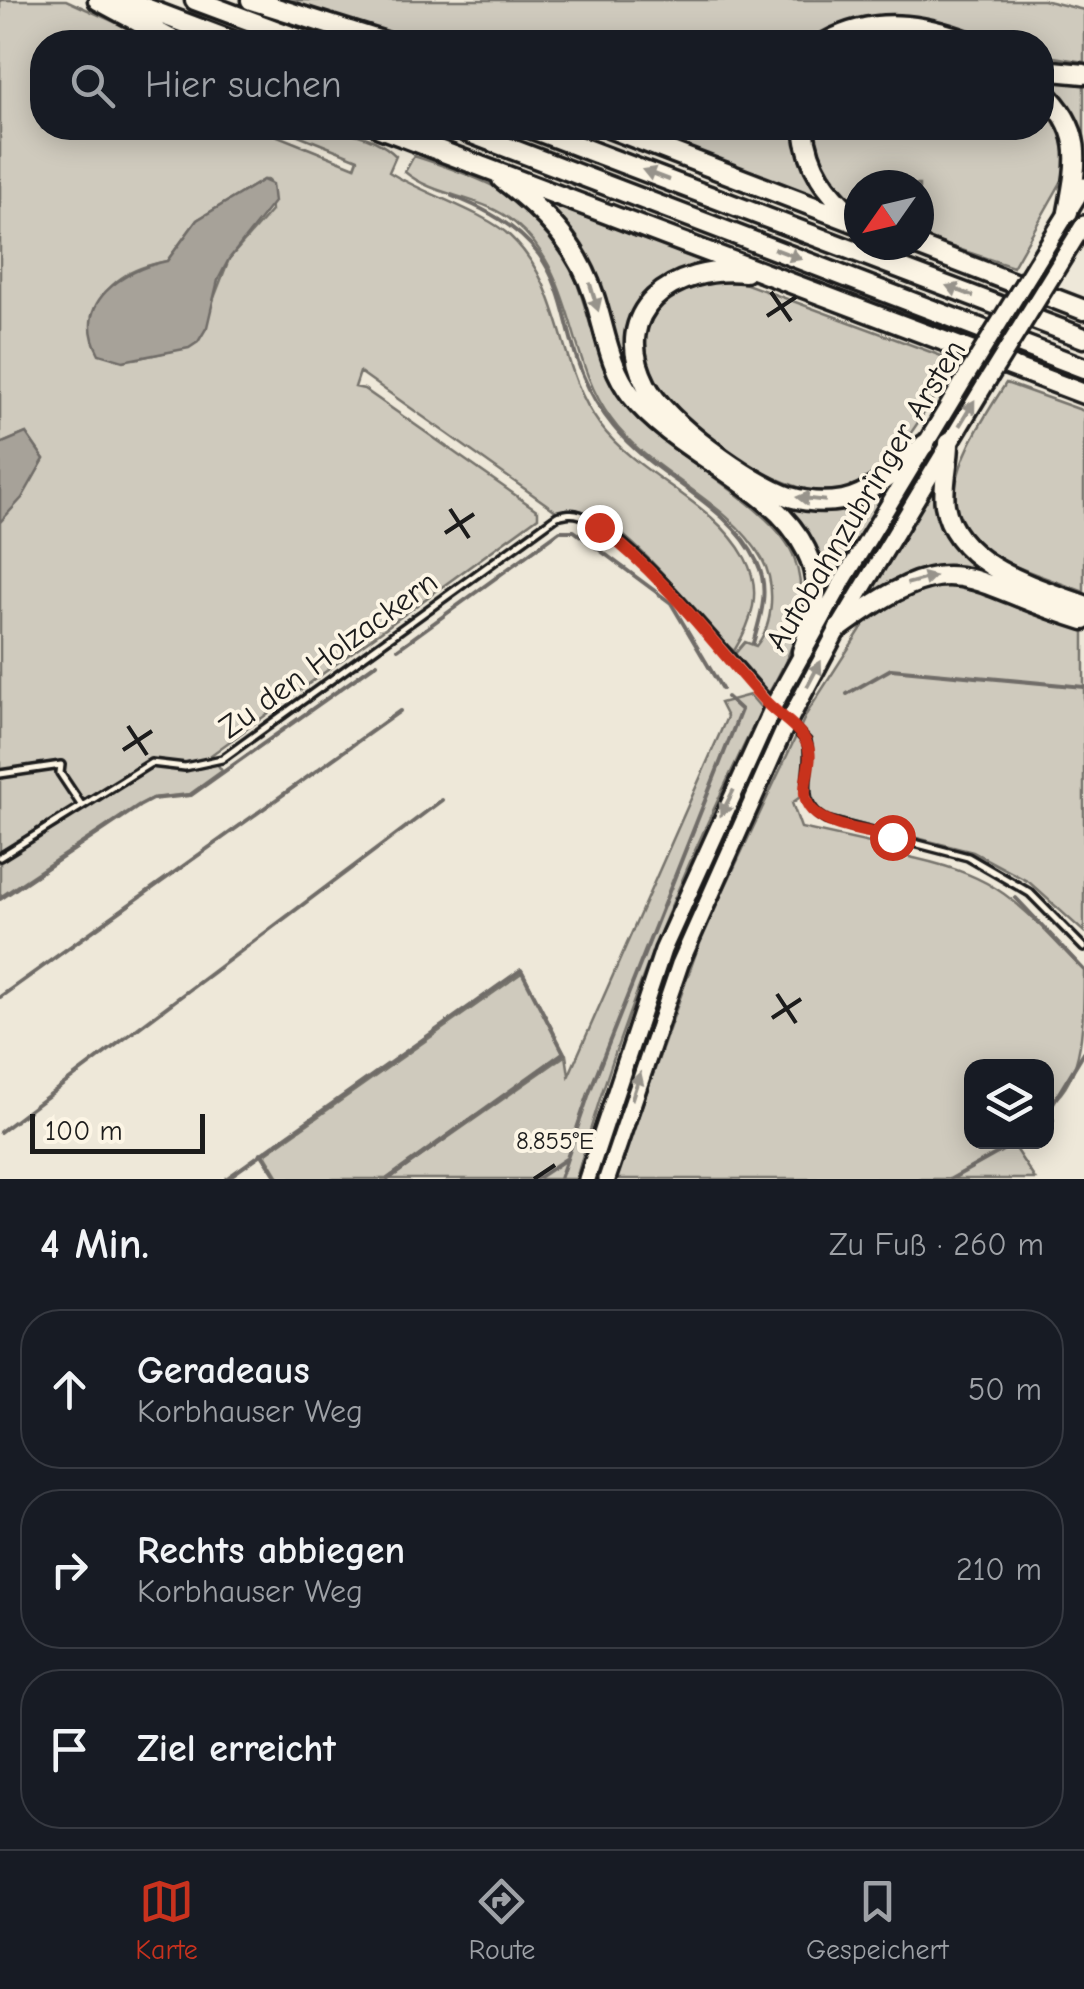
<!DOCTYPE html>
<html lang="de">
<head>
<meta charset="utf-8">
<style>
  :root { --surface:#171b24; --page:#242831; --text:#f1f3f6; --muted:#9ea1a6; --line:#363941; --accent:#c8321e }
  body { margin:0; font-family:"Comic Neue",sans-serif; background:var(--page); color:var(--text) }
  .controls { position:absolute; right:30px; bottom:30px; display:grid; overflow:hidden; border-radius:20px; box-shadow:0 5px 25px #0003 }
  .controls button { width:90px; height:90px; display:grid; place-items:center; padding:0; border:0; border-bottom:2px solid var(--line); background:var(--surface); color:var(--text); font:50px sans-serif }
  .compass { position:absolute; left:844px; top:170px; width:90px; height:90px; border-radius:50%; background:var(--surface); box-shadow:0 5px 25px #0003; rotate:236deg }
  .scale { position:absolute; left:30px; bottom:25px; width:175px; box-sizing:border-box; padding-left:10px; border:5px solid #1c1c1c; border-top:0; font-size:28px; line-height:35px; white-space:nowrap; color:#1c1c1c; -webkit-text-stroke:8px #fcf5e5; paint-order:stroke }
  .stop { position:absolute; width:30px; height:30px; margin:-22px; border:8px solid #c8321e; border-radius:50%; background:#fff }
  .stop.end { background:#c8321e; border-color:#fff; box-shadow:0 2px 10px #0008 }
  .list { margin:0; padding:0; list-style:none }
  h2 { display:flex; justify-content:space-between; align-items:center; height:130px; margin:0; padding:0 40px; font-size:42px }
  h2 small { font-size:32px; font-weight:400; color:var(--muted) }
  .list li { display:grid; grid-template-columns:65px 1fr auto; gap:30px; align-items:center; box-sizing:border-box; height:160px; margin:0 20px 20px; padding:0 20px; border:2px solid var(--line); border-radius:40px }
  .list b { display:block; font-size:38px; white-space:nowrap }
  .list p { margin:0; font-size:32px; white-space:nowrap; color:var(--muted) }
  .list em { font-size:32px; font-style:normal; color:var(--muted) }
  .icon { flex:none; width:55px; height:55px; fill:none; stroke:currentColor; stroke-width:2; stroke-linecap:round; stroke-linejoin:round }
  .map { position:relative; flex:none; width:1084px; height:1179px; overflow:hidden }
  .search { position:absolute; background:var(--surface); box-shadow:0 5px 25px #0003; left:30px; right:30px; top:30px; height:110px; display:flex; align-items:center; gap:25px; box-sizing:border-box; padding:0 35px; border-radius:40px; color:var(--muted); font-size:38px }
  .sheet { height:670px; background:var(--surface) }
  nav { display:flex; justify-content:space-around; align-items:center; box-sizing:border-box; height:140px; border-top:2px solid var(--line); background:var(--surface); font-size:28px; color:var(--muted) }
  nav a { display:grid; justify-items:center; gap:5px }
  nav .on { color:var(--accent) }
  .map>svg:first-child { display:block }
  .green { fill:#cfcabd; stroke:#76736c; stroke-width:2.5; fill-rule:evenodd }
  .water { fill:#a7a299; stroke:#6f6c67; stroke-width:2.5 }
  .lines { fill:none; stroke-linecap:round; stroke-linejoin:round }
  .stream { stroke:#6f6c67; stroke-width:4 }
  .service-casing { stroke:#1c1c1c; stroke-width:12 }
  .trunk-casing { stroke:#1c1c1c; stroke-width:22 }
  .motorway-casing { stroke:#1c1c1c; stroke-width:25 }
  .service { stroke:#fcf5e5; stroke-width:5 }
  .trunk { stroke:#fcf5e5; stroke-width:15 }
  .motorway { stroke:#fcf5e5; stroke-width:18 }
  .trunk-bridge-casing { stroke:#1c1c1c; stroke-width:22; stroke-linecap:butt }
  .trunk-bridge { stroke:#fcf5e5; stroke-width:15 }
  .oneway { fill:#97938b }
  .route { stroke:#c8321e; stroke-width:12 }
  .ticks { fill:none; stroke:#1c1c1c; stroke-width:4 }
  .labels { text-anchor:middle; stroke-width:8; stroke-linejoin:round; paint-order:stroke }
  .street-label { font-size:32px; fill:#1c1c1c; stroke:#fcf5e5 }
  .ticks-label { font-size:25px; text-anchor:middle; fill:#1c1c1c; stroke:#fcf5e5; stroke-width:8; stroke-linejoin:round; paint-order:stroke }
</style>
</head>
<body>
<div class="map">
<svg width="1084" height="1179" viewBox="0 0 1084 1179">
  <rect width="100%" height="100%" fill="#eee8d9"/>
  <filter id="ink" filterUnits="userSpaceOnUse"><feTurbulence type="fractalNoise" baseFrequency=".01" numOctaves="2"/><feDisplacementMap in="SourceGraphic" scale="20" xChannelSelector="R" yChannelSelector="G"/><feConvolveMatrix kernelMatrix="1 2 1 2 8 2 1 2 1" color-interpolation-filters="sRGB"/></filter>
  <g filter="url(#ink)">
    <path class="green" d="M0,0H66L159,42H42V128H258L355,167L358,159L281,128C318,128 367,127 396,156L389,172C422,193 486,213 510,236C565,288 556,366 600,425C639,477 714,501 745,558C763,591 752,622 734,651C694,618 612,491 556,511L360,372L355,387L364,389L538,511V517L211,755L222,771L190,794L152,798L138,805L0,897V522L21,498L44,459L26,433L0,444ZM263,180H269L271,211L229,259L212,303L171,351L135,359L92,316C107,281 130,268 167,261L197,220Z
      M281,0H1043L1084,10V62L1042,55V42C937,42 925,0 811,42H512L485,38L491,42H418Z
      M1042,75L1084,79V172L1081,177L1082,156Z
      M1042,99L1065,130L1068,170L1013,267L919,236V185H859V208C827,190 817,162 811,128H1042Z
      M799,128L810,178L835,207L631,129Z
      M414,156C459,171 515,188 547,227C593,283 586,366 637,418C676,458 780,510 795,560C811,612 793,652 767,696L734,655L745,642L756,646C774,624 776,583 762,559C727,498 651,475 611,419C566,358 576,274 515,223C482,195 436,198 405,172Z
      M530,191L634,236L724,265C639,264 644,308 635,377L786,503L888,488L825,593L815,553L666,425L621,370L592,271Z
      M712,280L744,283L955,361C928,406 899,467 848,489C795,511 669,419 648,371C641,353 643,337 652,320C665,293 683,286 712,280Z
      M1006,383L1084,411V592C1053,580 1019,570 989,554C916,515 977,429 1006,383Z
      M938,478C943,543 957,550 1011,584C977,572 939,560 903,576C891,582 881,592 869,592Z
      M937,585H969L1084,629V932L1029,882L973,852L824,815L812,801L811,789L792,803L801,828L897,849L900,855C1002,876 1014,899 1084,971C1084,1018 1084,1079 1051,1103L1052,1119L1047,1123L1046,1066H972V1142H1015L1012,1144L1035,1179H616L702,936L807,713L870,615L916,589Z
      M750,695L762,709C686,860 621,1016 576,1179H389L566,1055L569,1075L727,717L720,703Z
      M523,972L563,1052L386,1179H280L265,1154Z"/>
    <path class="water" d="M263,180L272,184L274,202L229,259L218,280L207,327L198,342L189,348L123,361L99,354C71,302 123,270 167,261L197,220Z
      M26,433L44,459L22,498L0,522V444Z"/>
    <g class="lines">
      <path class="stream" d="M452,196C601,253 537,334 614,427C654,477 729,503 757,562C770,589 761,616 753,643
        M398,649L560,531H574L671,603L722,689
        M847,694L891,669L1084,687
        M1016,898L1084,970
        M0,899L139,806L152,799L191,795L377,663
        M0,997L400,711
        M1053,1103L1084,1052
        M1046,1125L1053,1120
        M0,1132L442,800
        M261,1153L278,1179
        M226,1179L521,970L564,1053
        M388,1179L564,1053
        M536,1179L566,1159
        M560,1179L589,1093L741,710L727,697
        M951,1179L1017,1142"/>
      <g class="service-casing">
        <path id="service" d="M0,774L61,765L60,773L82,806
          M0,857L151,763L185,767L222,759L557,516C565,514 572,512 580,515C641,537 753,689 807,741C814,772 792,800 826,820L968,857L1030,893L1084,948"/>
      </g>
      <g class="trunk-casing">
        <path id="trunk" d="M1035,265L1084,186
          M1054,273L1084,224
          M775,703L844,579L967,375
          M790,719L838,629L986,383
          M587,1179L663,950L769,716
          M607,1179L680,964L784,730"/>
      </g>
      <g class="motorway-casing">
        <path id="motorway" d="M98,0L176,42
          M124,0L235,42
          M195,0L307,42
          M251,0L385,42
          M827,42C874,16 923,24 970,42
          M874,42H924
          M1042,70L1084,74
          M1042,90C1084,130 1078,159 1068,212
          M380,128L1084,394
          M457,128L1084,368
          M530,128L1084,338
          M609,128L859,224
          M804,128C808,168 826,191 855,218
          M502,179C544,211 578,245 594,296C605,329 609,367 631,395C677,454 774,484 806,550C824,585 814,617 802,652
          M915,245L1084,310
          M745,272C674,265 608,310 646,385C665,422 751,484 790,497C807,502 826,503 843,500C874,494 902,464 925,444
          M949,443C949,464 942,485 945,505C955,565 1035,587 1084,605
          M838,629C960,539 959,583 1084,620"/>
      </g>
      <use href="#service" class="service"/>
      <use href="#trunk" class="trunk"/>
      <use href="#motorway" class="motorway"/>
      <g class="trunk-bridge-casing">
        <path id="trunk-bridge" d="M967,375L1035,265
          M986,383L1054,273
          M769,716L775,703
          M784,730L790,719"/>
      </g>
      <use href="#trunk-bridge" class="trunk-bridge"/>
    </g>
    <defs><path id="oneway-solid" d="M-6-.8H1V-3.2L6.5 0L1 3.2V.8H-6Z" transform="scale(2.5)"/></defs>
    <g class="oneway">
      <use href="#oneway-solid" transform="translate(656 175) rotate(-159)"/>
      <use href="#oneway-solid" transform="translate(788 254) rotate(21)"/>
      <use href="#oneway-solid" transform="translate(960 291) rotate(-159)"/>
      <use href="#oneway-solid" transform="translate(594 297) rotate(73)"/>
      <use href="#oneway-solid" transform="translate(967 413) rotate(-59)"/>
      <use href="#oneway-solid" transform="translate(811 499) rotate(-173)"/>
      <use href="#oneway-solid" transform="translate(921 580) rotate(-15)"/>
      <use href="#oneway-solid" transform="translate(814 674) rotate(-62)"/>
      <use href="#oneway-solid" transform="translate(727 803) rotate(117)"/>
      <use href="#oneway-solid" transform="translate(636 1086) rotate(-72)"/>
    </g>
  </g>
  <g class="lines" filter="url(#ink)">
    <path class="route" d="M599,527C663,575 711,641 764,700C776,714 800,727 807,744C817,765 794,791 812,810C829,828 869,831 892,837"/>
  </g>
  <path class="ticks" d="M771,292L791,321M767,316L796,297M450,509L469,538M445,533L474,514M128,726L147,755M123,750L152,731M777,994L796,1023M772,1018L801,999M534,1179L555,1165"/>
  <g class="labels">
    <g class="street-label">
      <text transform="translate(865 495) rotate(-59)" y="11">Autobahnzubringer Arsten</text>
      <text transform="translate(328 654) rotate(-36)" y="11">Zu den Holzackern</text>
    </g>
  </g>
  <g class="ticks-label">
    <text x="555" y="1149">8.855°E</text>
  </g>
</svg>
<div class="controls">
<button><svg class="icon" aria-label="layers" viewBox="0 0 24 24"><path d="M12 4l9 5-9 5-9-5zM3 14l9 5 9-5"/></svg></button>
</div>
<svg class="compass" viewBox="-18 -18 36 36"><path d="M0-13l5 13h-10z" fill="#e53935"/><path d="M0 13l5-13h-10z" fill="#9ea1a6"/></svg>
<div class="scale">100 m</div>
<div class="stop" style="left:892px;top:837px"></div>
<div class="stop end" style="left:599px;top:527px"></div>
<div class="search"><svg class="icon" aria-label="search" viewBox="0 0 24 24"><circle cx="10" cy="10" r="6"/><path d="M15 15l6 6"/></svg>Hier suchen</div>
</div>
<section class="sheet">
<h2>4 Min.<small>Zu Fuß · 260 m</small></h2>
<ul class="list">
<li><svg class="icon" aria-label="ahead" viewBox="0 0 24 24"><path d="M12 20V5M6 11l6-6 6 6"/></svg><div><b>Geradeaus</b><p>Korbhauser Weg</p></div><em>50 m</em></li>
<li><svg class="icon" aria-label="right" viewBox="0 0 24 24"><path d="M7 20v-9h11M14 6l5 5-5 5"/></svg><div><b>Rechts abbiegen</b><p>Korbhauser Weg</p></div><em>210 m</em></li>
<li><svg class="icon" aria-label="arrive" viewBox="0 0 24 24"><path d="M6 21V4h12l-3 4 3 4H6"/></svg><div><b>Ziel erreicht</b></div></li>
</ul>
</section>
<nav>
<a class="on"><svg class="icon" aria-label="map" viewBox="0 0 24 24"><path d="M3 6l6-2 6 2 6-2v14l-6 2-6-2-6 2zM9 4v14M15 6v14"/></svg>Karte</a>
<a><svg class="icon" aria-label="directions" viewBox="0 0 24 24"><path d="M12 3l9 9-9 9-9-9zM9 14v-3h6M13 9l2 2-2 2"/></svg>Route</a>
<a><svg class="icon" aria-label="saved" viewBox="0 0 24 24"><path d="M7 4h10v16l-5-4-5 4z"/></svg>Gespeichert</a>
</nav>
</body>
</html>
